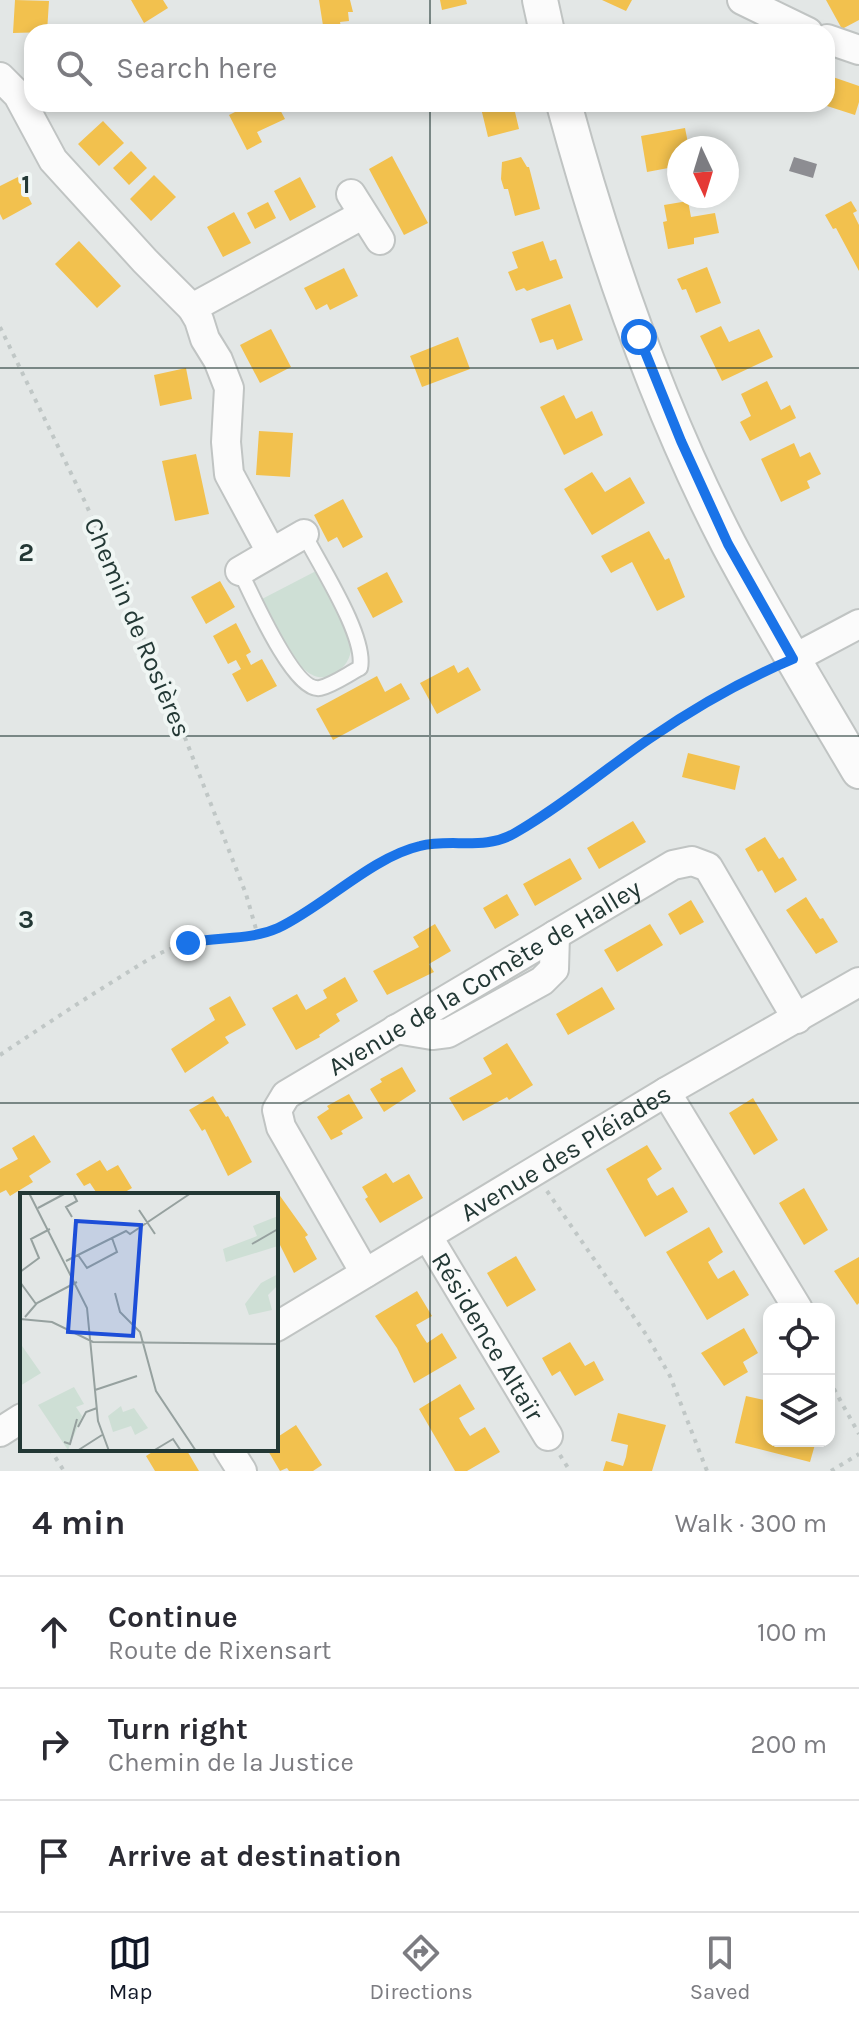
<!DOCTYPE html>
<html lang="en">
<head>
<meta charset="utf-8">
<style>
  :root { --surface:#fff; --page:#f2f2f3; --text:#2b2b33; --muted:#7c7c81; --line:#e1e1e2; --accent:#111827 }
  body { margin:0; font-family:Karla,sans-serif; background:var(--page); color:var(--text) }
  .controls { position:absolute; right:24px; bottom:24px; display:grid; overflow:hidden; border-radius:16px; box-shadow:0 4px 12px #0003 }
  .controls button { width:72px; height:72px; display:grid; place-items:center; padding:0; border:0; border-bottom:2px solid var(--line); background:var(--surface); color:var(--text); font:40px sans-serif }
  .compass { position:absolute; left:667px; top:136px; width:72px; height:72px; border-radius:50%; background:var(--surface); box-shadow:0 4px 12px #0003; rotate:176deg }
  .stop { position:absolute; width:24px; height:24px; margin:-18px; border:6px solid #1a73e8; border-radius:50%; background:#fff }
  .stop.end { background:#1a73e8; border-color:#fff; box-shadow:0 2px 8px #0008 }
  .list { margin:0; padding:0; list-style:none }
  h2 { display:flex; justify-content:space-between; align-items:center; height:104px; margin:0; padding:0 32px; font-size:34px }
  h2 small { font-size:26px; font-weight:400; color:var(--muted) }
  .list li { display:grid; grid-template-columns:52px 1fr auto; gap:24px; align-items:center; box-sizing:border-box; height:112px; padding:0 32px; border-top:2px solid var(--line) }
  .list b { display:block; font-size:30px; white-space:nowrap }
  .list p { margin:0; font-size:26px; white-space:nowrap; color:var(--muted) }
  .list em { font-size:26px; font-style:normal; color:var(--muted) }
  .icon { flex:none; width:44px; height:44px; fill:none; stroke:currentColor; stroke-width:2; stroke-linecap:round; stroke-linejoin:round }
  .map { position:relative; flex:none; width:859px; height:1471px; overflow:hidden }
  .search { position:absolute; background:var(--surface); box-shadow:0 4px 12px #0003; left:24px; right:24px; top:24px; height:88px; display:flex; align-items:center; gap:20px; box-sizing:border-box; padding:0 28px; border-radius:24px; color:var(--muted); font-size:30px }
  .sheet { height:440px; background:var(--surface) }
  nav { display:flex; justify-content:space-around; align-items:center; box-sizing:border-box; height:112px; border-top:2px solid var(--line); background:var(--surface); font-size:22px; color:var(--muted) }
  nav a { display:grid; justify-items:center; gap:4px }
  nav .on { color:var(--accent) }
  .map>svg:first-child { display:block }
  .green { fill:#cedfd5 }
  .homes { fill:#f2c14e }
  .industry { fill:#8d8d92 }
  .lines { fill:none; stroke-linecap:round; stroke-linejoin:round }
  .service-casing { stroke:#c0c4c3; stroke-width:18 }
  .minor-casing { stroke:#c0c4c3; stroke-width:32 }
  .tertiary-casing { stroke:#c0c4c3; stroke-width:38 }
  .path { stroke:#c0c7c6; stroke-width:4; stroke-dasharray:4 6; stroke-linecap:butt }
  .service { stroke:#fbfbfb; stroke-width:14 }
  .minor { stroke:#fbfbfb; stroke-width:28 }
  .tertiary { stroke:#fbfbfb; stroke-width:34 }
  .route { stroke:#1a73e8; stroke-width:10 }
  .grid { fill:none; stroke:#233835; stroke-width:2; stroke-opacity:0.55 }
  .labels { text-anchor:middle; stroke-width:8; stroke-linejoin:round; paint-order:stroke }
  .street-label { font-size:26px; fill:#233835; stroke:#f0f6f4 }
  .inset-road { fill:none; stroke:#96a19f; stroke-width:2 }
  .view { fill:#1d4ed8; fill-opacity:0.15; stroke:#1d4ed8; stroke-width:4 }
  .inset-edge { fill:none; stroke:#233835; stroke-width:4 }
  .grid-label { font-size:26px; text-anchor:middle; font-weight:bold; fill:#233835; stroke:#f0f6f4; stroke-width:8; stroke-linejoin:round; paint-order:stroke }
</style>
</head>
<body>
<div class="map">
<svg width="859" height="1471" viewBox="0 0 859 1471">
  <rect width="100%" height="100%" fill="#e3e7e6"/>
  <path class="green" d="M316,571L349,632C352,646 353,656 343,667C305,706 275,624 262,599Z"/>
  <path class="homes" d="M15,0L49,1L47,32L13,33Z
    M131,0H163L168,8L144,23Z
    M319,0H350L353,12H348L349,21L340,22L342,32H324Z
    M440,0H466L467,4L442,10Z
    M602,0H632L626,11Z
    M826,0H859V20L842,29Z
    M827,75L859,86V102L855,115L827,106Z
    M251,104H277L285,119L257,132L262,142L247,150L229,115Z
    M480,104H509L511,112H515L519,129L488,137Z
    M103,121L124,143L99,166L78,144Z
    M685,128L689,148H679V166L647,172L641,136Z
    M131,151L147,168L129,185L113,168Z
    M392,156L428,223L404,235L369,169Z
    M521,157L527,167H529L540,209L515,216L508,189H504L501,179L502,162Z
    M154,175L176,197L151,221L130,199Z
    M18,177L32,204L3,220L0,214V186Z
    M300,177L316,207L290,221L274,191Z
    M688,201L691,217L715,213L719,233L694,238V244L668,249L663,222L667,221L664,205Z
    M851,201L857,211L853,213L859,225V271L836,228L833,229L825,215Z
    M268,202L276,218L255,229L247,213Z
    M234,212L251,243L223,257L207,227Z
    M79,241L121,286L97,308L55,264Z
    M543,241L550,261L556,259L563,278L527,291L524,288L516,291L508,272L518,268L512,252Z
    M707,267L721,303L696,313L686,289L682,290L677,279Z
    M344,268L358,296L330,310L327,304L316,310L304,288Z
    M570,304L583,340L557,350L553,339L540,343L531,319Z
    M721,326L729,342L759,329L773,357L722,381L700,336Z
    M271,329L291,367L260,383L240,345Z
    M458,337L470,369L422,387L410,356Z
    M186,368L192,399L160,406L154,375Z
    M767,381L781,410L790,405L796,418L750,441L740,422L751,416L741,394Z
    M564,395L576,419L592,411L603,435L564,455L540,407Z
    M259,431L293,433L290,477L256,475Z
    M794,443L800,457L810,452L821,474L807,481L810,488L781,502L761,459Z
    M196,454L209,514L175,521L162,461Z
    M592,472L605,492L630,477L645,503L592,535L564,489Z
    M343,499L363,537L343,548L337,537L328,542L314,515Z
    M649,531L665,560L669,558L685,597L657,611L632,562L611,573L601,556Z
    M387,572L403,602L373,618L357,588Z
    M220,581L235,607L206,624L191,597Z
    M236,623L251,652L246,655L251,665L262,659L277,686L247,702L232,674L241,669L236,660L228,664L213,636Z
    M454,665L458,673L468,667L481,690L437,714L420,683Z
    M377,676L385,692L401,683L410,699L333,740L316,709Z
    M688,753L740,766L735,790L682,777Z
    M633,821L646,842L599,869L587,848Z
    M765,837L779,859L783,857L797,880L775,893L762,870L758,872L745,849Z
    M570,858L582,879L535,906L523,884Z
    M507,894L519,915L495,929L483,908Z
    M806,897L820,919L823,918L838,942L816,954L786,910Z
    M691,900L704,922L680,935L668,914Z
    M435,924L451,951L429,964L434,972L387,995L373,971L419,947L413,937Z
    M650,924L663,945L617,972L604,950Z
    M345,977L358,1001L336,1014L340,1021L319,1035L320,1037L296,1050L272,1008L297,994L306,1010L327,998L323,990Z
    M602,987L615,1009L568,1035L556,1014Z
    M230,996L246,1025L225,1037L229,1043L185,1073L171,1049L215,1020L209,1008Z
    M507,1043L533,1085L509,1100L507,1097L463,1121L449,1098L492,1074L483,1058Z
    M402,1067L416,1091L384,1112L370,1089L382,1082L380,1079Z
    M349,1094L363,1118L341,1131L343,1134L331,1140L317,1117L329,1109L327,1106Z
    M213,1096L226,1117L228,1116L252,1162L228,1176L205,1129L202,1131L189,1110Z
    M753,1098L778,1140L754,1155L729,1113Z
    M34,1135L51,1162L29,1176L33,1182L10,1196L6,1190L0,1193V1169L18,1159L12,1148Z
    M647,1145L662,1169L647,1179L651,1187L657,1196L673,1187L688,1212L645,1237L606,1169Z
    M100,1160L107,1171L118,1165L132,1188L120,1195H98L90,1183L84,1186L76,1174Z
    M386,1173L393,1183L409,1174L423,1198L380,1223L365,1199L368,1197L362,1187Z
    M804,1188L828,1230L804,1245L779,1203Z
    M278,1193L308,1235L305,1237L317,1259L294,1273L276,1237V1194Z
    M709,1227L723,1252L708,1262L713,1271L718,1279L734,1270L749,1295L707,1320L666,1252Z
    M516,1256L536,1290L507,1307L487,1273Z
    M859,1257V1303L857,1305L834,1271Z
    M417,1291L432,1316L416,1325L421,1334L427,1343L442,1333L457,1358L414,1383L397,1348L375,1316Z
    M744,1328L758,1353L743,1362L748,1372L724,1386L701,1353Z
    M570,1342L585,1366L594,1361L604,1380L575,1396L560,1371L552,1376L542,1358Z
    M460,1384L475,1409L459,1418L464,1427L470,1436L485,1427L500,1452L467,1471H455L419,1409Z
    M746,1396L769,1401V1441H816L810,1462L735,1443Z
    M618,1413L666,1425L652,1471H603L606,1461L623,1466L626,1457L628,1445L611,1441Z
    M296,1425L322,1465L313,1471H289L287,1468L280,1471L267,1449H276V1438Z
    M157,1449H186L199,1471H155L146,1456Z"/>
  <path class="industry" d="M794,157L817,164L813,178L789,171Z"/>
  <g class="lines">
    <g class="service-casing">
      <path id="service" d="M240,571C251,593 294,693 320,688C333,685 348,674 360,668C367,637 319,564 304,534"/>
    </g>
    <g class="minor-casing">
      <g id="minor">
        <path d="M742,0L808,32"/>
        <path d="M827,39L859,50"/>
        <path d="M0,77L18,95L53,160L145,261L192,308L199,320L205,339L218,360L229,388L226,442L229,474L271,552"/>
        <path d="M351,194L380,240"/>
        <path d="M192,308L362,215"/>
        <path d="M240,571L304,534"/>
        <path d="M793,659L859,624"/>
        <path d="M396,1029L432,1035L448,1033L542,981L554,969L555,935"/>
        <path d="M666,1092L798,1309"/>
        <path id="s1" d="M428,1237L548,1436"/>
        <path id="s2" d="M365,1273L281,1127L277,1110L286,1095L673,865L692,861L708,867L797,1019"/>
        <path id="s3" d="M276,1327L666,1092L859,982"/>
        <path d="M0,1432L22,1418"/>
        <path d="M228,1449L242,1471"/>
      </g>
    </g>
    <g class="tertiary-casing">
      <path id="tertiary" d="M540,0L547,32
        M564,104C605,255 657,406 729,545C770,622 815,696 859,771"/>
    </g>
    <path class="path" d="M0,327L86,504L173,707L246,894L258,936
      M0,1055C39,1029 78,1003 117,979C135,968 152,956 170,949C205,934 243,944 277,928C321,908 357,872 401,852C435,837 473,851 508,837C544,823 577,791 609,769C659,732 712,697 769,669
      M547,1191L647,1336L670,1376L707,1471
      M829,1380L859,1434
      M50,1449L64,1471
      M560,1455L570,1471
      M831,1471L859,1454"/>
    <use href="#service" class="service"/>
    <use href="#minor" class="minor"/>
    <use href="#tertiary" class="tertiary"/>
  </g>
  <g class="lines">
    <path class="route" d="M188,943C218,936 249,941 278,928C323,907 372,857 420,846C451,838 485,851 515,833C562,806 604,770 649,739C694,708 743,680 793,659L728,544L681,441L639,337"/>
  </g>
  <path class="grid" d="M430,0V32M430,104V1471M0,368H859M0,736H859M0,1103H859"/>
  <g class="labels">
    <g class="street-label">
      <text transform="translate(138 627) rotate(67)" y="9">Chemin de Rosières</text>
      <text dy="9" stroke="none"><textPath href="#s2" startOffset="434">Avenue de la Comète de Halley</textPath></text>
      <text dy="9" stroke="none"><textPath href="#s3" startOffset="338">Avenue des Pléiades</textPath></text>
      <text dy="9" stroke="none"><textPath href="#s1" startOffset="116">Résidence Altaïr</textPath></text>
    </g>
  </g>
  <g transform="translate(20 1193)">
    <rect width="258" height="258" fill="#e3e7e6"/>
    <path d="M258,23V53L206,69L203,56L237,43L233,33ZM258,81V92L248,102L252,117L229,122L225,111L241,90ZM0,150L21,180L0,193ZM54,194L64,211L56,214L62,223L48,257L18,212ZM101,213L103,219L114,215L128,235L115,242L111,233L93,239L88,223Z" fill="#cedfd5"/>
    <path class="inset-road" d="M9,0L67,115L78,228L89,258M18,15L46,0M119,17L135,41M52,24L46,14L57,8L53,0M232,51L258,36M58,62L67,75L97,59L92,45M46,68L106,38L110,41L171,0M0,79L19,65L11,46L30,36M0,89L16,111M95,100L100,119L120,139L136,198L176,258M5,124L17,110L57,89M0,126L32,129L73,149L258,151M75,197L117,183M58,234L66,219L77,215M44,249L50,251L57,226M57,258L82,242M133,258L153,246L161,258"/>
    <path class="view" d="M56,28L121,32L113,143L48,139Z"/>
    <rect width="258" height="258" class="inset-edge"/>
  </g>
  <g class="grid-label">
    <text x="26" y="193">1</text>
    <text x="26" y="561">2</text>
    <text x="26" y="928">3</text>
  </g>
</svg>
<div class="controls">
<button><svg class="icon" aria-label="locate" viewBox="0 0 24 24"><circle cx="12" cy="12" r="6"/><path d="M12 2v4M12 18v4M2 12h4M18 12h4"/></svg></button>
<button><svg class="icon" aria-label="layers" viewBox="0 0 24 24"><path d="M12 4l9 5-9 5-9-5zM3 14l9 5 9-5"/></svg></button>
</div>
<svg class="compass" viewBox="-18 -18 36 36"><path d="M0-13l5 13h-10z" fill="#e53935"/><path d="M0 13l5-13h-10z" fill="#7c7c81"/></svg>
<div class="stop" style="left:639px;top:337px"></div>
<div class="stop end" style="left:188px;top:943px"></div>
<div class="search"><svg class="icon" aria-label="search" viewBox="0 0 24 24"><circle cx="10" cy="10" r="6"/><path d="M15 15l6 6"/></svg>Search here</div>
</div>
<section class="sheet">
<h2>4 min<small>Walk · 300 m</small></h2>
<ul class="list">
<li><svg class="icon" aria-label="ahead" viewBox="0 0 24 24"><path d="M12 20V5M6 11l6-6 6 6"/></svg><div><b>Continue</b><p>Route de Rixensart</p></div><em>100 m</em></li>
<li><svg class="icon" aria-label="right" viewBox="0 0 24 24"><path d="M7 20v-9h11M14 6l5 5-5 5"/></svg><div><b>Turn right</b><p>Chemin de la Justice</p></div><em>200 m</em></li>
<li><svg class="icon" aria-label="arrive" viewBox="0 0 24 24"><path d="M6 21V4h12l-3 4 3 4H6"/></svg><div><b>Arrive at destination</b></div></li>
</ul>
</section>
<nav>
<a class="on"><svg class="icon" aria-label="map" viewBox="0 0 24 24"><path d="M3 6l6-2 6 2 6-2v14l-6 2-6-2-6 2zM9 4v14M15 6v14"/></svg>Map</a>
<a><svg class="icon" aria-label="directions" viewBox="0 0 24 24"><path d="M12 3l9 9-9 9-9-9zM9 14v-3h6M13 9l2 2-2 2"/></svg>Directions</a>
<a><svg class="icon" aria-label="saved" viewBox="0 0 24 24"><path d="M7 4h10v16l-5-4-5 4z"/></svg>Saved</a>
</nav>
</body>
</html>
